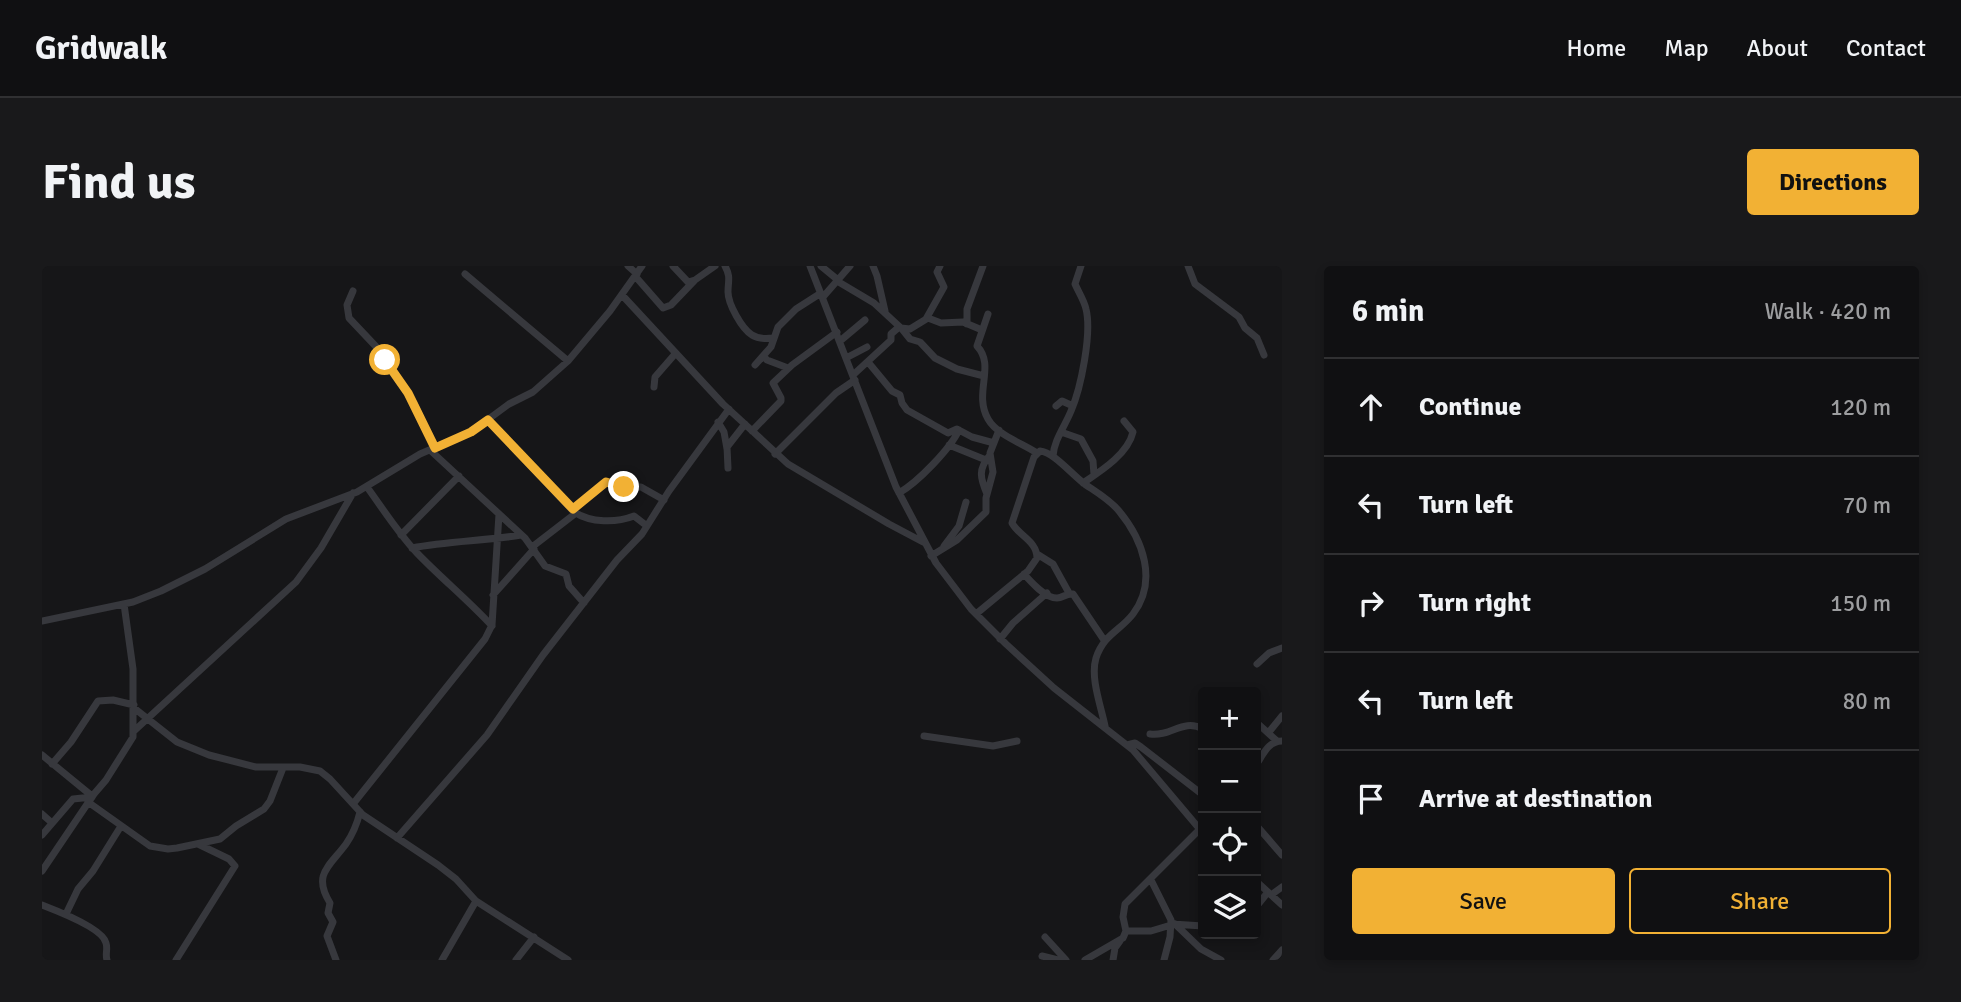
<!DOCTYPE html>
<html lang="en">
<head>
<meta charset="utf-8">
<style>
  :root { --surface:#101012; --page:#19191b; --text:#f1f3f6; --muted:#9c9d9f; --line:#303032; --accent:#f2b134 }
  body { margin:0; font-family:Signika,sans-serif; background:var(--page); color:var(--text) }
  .controls { position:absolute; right:21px; bottom:21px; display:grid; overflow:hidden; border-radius:7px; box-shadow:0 4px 10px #0003 }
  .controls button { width:63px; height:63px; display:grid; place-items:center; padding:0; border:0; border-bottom:2px solid var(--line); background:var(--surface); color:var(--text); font:35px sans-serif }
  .stop { position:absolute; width:21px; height:21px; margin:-16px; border:5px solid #f2b134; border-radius:50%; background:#fff }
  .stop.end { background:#f2b134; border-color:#fff; box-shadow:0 2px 7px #0008 }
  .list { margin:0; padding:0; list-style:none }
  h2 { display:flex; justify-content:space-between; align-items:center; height:91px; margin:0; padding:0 28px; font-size:30px }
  h2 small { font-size:23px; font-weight:400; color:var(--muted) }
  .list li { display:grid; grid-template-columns:46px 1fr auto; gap:21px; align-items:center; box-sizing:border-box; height:98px; padding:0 28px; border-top:2px solid var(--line) }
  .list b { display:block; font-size:26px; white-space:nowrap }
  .list em { font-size:23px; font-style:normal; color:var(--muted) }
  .actions { display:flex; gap:14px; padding:21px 28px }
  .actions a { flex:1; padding:16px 0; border:2px solid var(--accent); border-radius:7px; text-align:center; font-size:24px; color:var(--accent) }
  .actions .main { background:var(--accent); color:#111 }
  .icon { flex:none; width:38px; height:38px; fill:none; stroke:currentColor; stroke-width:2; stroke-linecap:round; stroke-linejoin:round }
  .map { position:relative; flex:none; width:1240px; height:694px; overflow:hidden; border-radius:7px }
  header { display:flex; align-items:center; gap:42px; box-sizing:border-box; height:98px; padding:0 35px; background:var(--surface); border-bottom:2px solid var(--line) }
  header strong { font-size:33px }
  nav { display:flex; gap:38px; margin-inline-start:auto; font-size:24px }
  .intro { display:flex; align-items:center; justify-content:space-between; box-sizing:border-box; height:168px; padding:0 42px }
  h1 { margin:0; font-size:49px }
  .button { padding:18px 32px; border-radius:7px; background:var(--accent); color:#111; font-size:24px; font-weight:700 }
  main { display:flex; gap:42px; padding:0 42px }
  aside { flex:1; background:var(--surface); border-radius:7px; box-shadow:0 4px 10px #0003 }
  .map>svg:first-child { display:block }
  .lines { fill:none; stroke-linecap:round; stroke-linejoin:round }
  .minor { stroke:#37383d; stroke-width:7 }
  .route { stroke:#f2b134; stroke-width:9 }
</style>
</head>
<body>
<header>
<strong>Gridwalk</strong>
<nav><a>Home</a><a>Map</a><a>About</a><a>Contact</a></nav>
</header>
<div class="intro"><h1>Find us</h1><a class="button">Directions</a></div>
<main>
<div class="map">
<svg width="1240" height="694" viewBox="0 0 1240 694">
  <rect width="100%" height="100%" fill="#161618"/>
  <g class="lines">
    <path class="minor" d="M586,0L595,8
      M631,0L646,16L653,14L673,0
      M683,0C689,11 686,15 686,26C686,38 700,63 710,69C716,73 723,73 731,72
      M768,0L854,221L894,297L929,343L964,378L1012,422L1091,484L1161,567
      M779,0L796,14
      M831,0L835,10L843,45
      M1146,0L1153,18L1197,51L1203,62L1215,72L1222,89
      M423,8L526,95
      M593,10L621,42L629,39L652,15
      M795,15L832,37L859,62L868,63L886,52L899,57L921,56L940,64
      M311,25L305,39L307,52L341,88L352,109L372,137L393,182
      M580,29L681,138L746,198L847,258L881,276
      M781,31L808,0
      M946,48L935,80C954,100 931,127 946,153C955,169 980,177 995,187
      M884,53L902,21L895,6L898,0
      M925,58V43L941,0
      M860,63L868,73L878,76L893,92L915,103L942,110
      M798,75L823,54
      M722,91L725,94L746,102
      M804,92L825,81
      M826,96L850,125L858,129L860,137L865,144L906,167L915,163L930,171L952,177
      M713,99L729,81L736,61L754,43L779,27
      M811,109L849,74V68L857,61
      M612,121L613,111L633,88
      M1014,140L1020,135L1031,140
      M446,154L532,246C549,257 574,257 592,250L605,260
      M676,156L682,166L685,183
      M710,165L739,135V132L731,117L750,99L795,66
      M1019,166L1039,173L1051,195L1052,209
      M907,179L944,194
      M388,184L483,272L503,300L524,308L527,320L542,337
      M733,188L794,127L813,114
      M1011,190C1012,174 1023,160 1029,145C1039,122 1050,67 1044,43C1042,34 1037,27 1033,18L1039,0
      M686,202L685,181L703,158
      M1041,217C1059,205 1086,188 1091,166L1082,155
      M325,221C341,243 356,267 375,287C399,312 426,334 450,360
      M857,227C876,216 908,183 917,164
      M945,228C938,212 936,203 948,189
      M531,244L564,216L581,221H599L622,234
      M359,269L417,210
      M902,280L917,260L924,236
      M490,281L534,247
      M370,282C406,275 443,275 479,269
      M995,288L1011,298L1027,327
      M889,290L915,274L944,246V232L951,206L948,187L957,164
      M982,308C989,316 1003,332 1015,332C1021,332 1024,327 1031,328L1062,374
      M451,329L492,283
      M934,348L986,305L995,292C995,275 977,270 970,257L992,191L998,185C1012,186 1031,210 1044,219C1056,227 1068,234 1077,245C1101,274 1116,315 1091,348C1078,365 1062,368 1054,392C1048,412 1059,440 1063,460
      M0,355L91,336L119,325L163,303L244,253L315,226L378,188L429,166L467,138L491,126L526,95L568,45L600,0
      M958,373L971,357L1005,327
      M1215,398L1227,387L1240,382
      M92,442L135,476L167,489L214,501H258L278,505L288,513L321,549L396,599L414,613L434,635L526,694
      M1214,456L1235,475
      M92,465L254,316L279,282L311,227
      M1227,466L1240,450
      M1108,468C1129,471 1141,452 1161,463
      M882,470L951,480L975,475
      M1085,479L1093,477L1099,481L1161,529
      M0,489L50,530
      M10,498L29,476L56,435L71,434L92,439
      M1214,499C1221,489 1226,475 1240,475
      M46,536L108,580L126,583L135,582L178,573L194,560L222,543L228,535L241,502
      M311,538L443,373L450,359L457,248
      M0,548L9,556
      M1214,559L1240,589
      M0,569L31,533L50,531
      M355,572L445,469L501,389L575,294L600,268L627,225L687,143
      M0,605L52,528L64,514L91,471V403L82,338
      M1109,614L1129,654L1128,671L1122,694
      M1214,615L1240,639
      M1229,629L1240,621
      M0,639C13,644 61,662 64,677C66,683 63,688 65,694
      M1214,641L1226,626
      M24,648L36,623L51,605L79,560
      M1130,658L1161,660
      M1133,658L1159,683L1179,694
      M1084,665H1109L1129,659
      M1003,671L1024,694
      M1000,690L1016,694
      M134,694L193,600L187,593L156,578
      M294,694L285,670L291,656L286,647L288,637C270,608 288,600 304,578C311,568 315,558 318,546
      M400,694L434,635
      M474,694L492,671
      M1043,694L1081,672L1084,665L1081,651L1083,638L1158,563
      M1071,694L1073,682L1078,675
      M1231,694L1240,684"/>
  </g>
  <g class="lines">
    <path class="route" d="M343,94L366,127L393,182L429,166L446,154L531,243L564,216L582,221"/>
  </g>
</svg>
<div class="controls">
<button>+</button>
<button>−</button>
<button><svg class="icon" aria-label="locate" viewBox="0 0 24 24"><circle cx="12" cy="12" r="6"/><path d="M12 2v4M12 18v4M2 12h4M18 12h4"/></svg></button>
<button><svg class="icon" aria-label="layers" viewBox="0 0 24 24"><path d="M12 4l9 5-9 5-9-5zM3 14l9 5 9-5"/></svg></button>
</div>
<div class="stop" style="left:343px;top:94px"></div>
<div class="stop end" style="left:582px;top:221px"></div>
</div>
<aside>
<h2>6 min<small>Walk · 420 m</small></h2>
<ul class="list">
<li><svg class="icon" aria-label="ahead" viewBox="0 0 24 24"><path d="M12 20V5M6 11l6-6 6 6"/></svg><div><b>Continue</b></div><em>120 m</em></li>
<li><svg class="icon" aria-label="left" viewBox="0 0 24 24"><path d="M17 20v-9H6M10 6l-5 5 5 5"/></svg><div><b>Turn left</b></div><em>70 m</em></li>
<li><svg class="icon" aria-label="right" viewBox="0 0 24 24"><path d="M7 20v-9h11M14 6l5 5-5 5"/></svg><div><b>Turn right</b></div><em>150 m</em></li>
<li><svg class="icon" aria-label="left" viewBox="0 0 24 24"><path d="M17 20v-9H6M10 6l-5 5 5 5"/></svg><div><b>Turn left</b></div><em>80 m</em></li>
<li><svg class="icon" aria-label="arrive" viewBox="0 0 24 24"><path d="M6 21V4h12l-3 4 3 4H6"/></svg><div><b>Arrive at destination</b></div></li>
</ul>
<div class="actions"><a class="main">Save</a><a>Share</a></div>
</aside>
</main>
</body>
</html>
